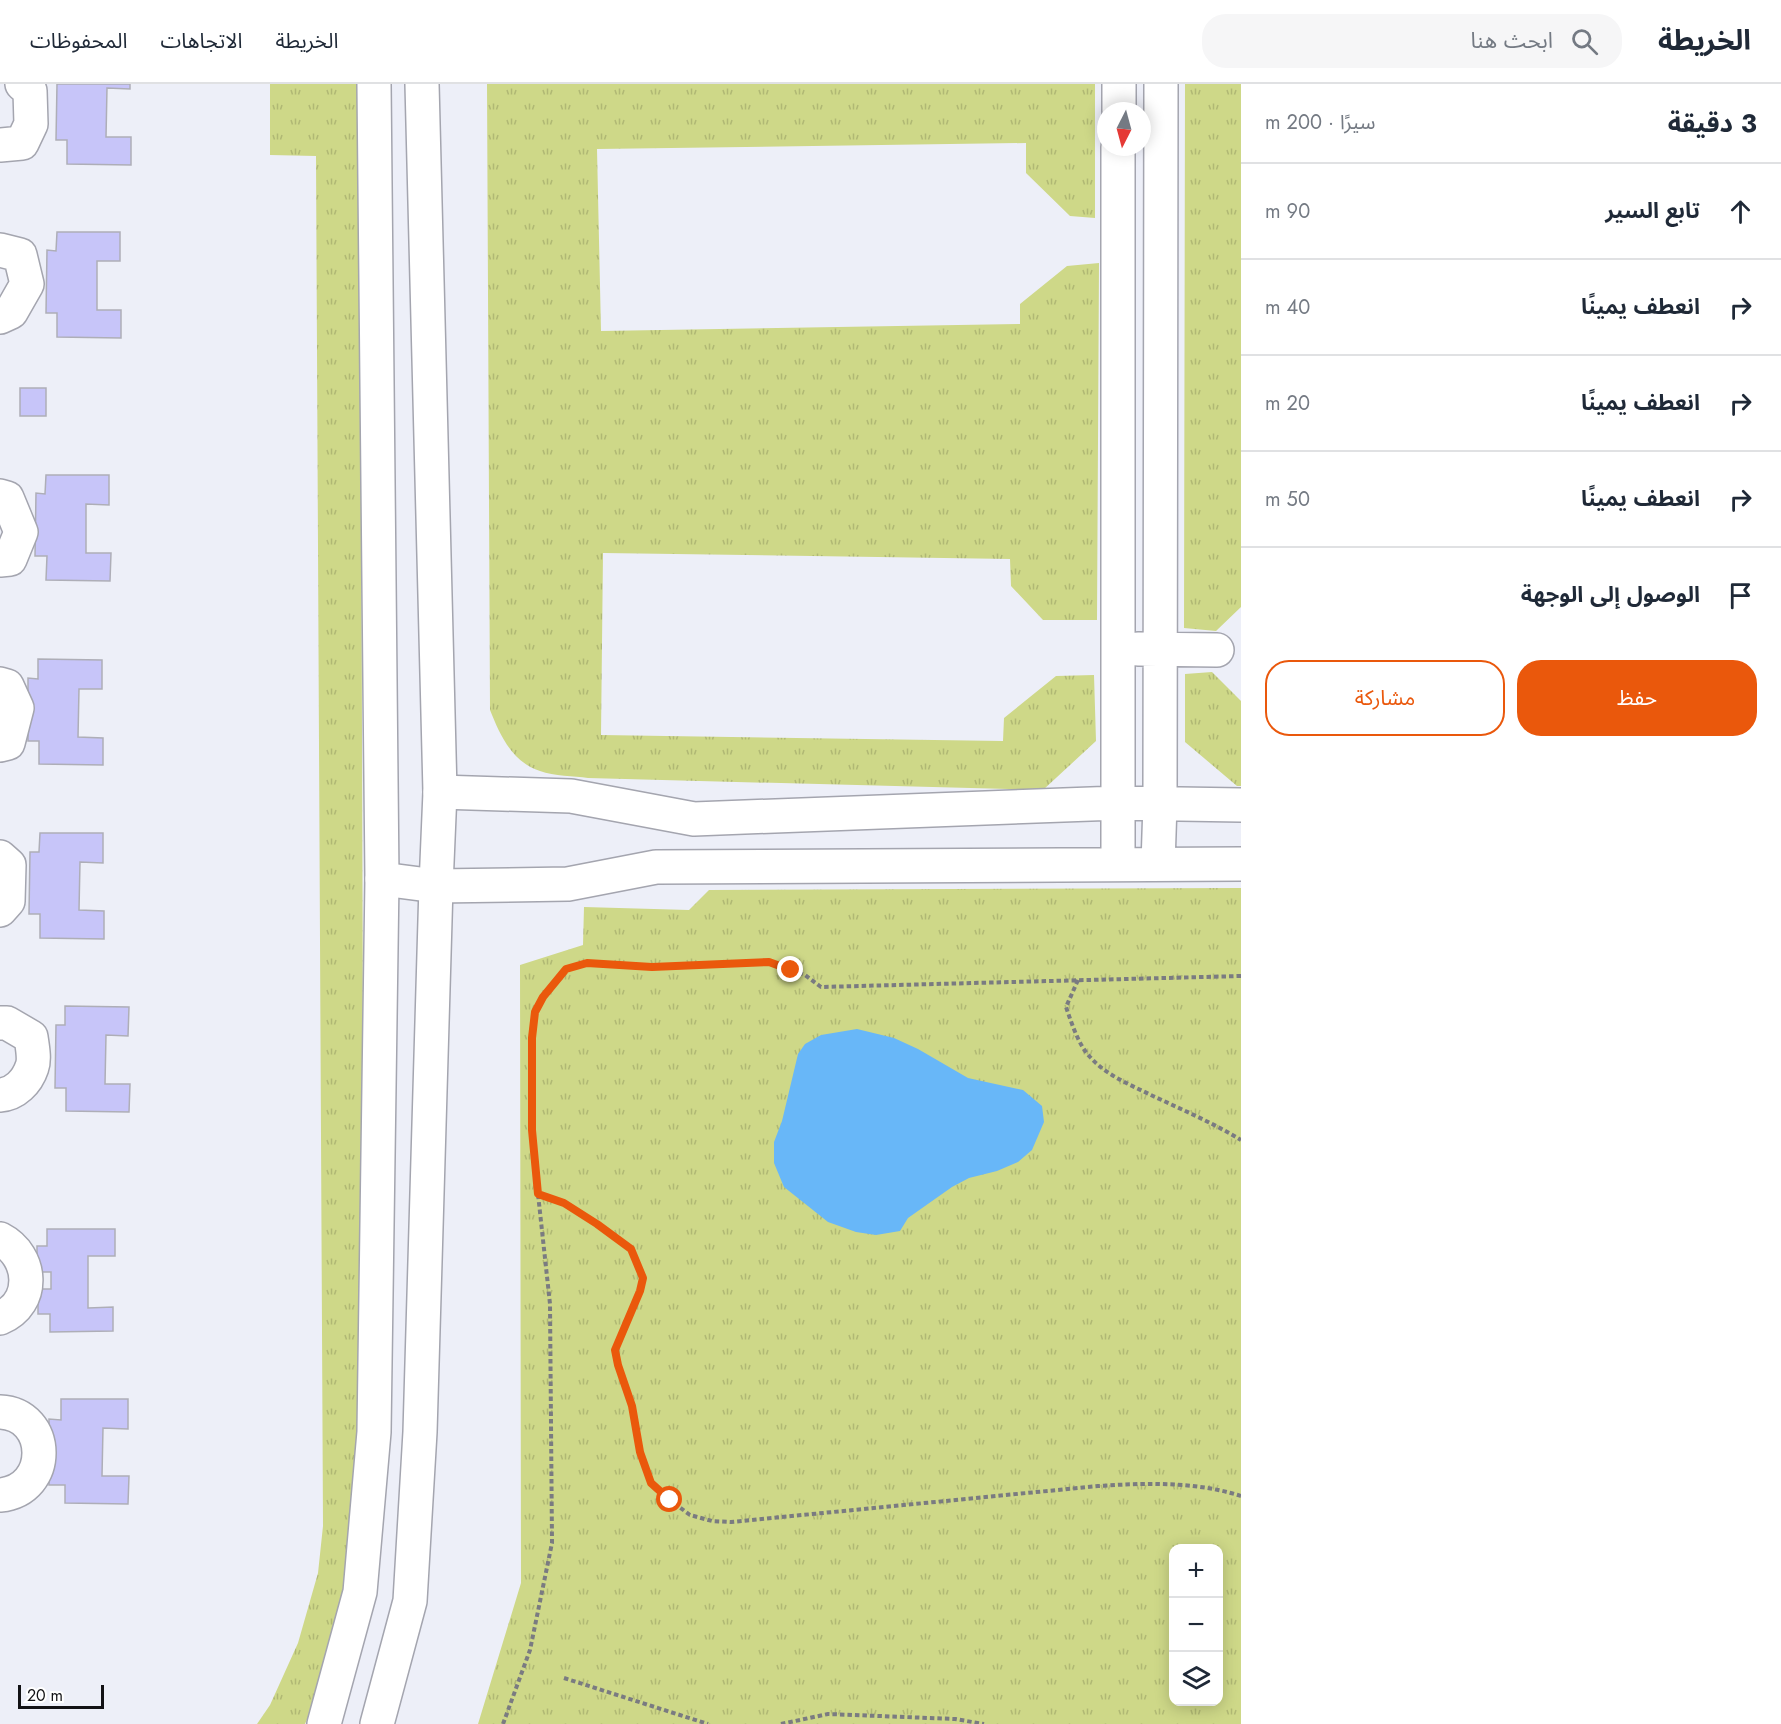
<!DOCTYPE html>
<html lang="ar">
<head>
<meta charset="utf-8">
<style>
  :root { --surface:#fff; --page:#f6f6f7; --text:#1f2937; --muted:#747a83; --line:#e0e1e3; --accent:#ea580c }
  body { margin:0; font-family:Jost,"Noto Sans Arabic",sans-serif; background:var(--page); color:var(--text); direction:rtl }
  .controls { position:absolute; right:18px; bottom:18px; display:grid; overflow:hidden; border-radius:12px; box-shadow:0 3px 15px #0003 }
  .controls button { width:54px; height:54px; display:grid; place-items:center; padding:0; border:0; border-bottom:2px solid var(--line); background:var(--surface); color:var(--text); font:30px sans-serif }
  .compass { position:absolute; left:1097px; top:18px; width:54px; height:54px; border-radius:50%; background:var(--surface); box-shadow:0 3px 15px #0003; rotate:186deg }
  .scale { position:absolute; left:18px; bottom:15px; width:86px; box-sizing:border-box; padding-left:6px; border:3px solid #121215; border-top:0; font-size:16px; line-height:21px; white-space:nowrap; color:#121215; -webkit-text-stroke:4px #fff; paint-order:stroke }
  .stop { position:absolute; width:18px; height:18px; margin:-14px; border:4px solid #ea580c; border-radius:50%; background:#fff }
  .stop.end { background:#ea580c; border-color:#fff; box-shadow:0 2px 6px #0008 }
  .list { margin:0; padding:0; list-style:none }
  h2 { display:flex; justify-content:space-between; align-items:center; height:78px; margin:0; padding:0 24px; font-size:26px }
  h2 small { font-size:20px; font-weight:400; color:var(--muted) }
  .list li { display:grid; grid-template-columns:39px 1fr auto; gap:18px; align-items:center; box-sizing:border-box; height:96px; padding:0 24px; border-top:2px solid var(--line) }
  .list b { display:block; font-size:22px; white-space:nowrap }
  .list em { font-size:20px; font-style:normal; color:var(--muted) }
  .actions { display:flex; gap:12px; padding:18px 24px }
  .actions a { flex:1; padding:14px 0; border:2px solid var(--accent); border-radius:24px; text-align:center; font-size:21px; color:var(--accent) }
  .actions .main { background:var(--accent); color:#fff }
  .icon { flex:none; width:33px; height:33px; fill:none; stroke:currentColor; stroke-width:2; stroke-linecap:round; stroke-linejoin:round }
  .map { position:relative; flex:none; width:1241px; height:1640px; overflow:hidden; direction:ltr }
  header { display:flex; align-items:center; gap:36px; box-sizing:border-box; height:84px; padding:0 30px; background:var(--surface); border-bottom:2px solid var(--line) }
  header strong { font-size:28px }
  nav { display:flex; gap:33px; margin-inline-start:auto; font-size:21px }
  .search { width:420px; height:54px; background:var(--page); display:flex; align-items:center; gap:15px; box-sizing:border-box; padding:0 21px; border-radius:24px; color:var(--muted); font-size:22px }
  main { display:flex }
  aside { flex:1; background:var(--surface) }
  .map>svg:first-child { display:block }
  .grass { fill:url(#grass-tufts); fill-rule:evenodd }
  .water { fill:#68b7f8 }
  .building { fill:#c7c5f9; stroke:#aeaeb7; stroke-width:1.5 }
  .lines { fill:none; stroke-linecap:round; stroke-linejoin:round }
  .minor-casing { stroke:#a4a5af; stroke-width:36 }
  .major-casing { stroke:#a4a5af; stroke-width:36 }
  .path { stroke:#7a7b81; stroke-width:4; stroke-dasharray:4.5 3; stroke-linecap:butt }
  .minor { stroke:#fff; stroke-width:33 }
  .major { stroke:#fff; stroke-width:33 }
  .route { stroke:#ea580c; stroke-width:8 }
</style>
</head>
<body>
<header>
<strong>الخريطة</strong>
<div class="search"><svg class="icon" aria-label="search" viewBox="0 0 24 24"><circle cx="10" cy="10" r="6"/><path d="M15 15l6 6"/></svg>ابحث هنا</div>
<nav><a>الخريطة</a><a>الاتجاهات</a><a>المحفوظات</a></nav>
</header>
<main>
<aside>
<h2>3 دقيقة<small>سيرًا · 200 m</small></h2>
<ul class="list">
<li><svg class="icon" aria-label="ahead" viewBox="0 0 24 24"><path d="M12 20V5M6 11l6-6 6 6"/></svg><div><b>تابع السير</b></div><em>90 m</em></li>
<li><svg class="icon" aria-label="right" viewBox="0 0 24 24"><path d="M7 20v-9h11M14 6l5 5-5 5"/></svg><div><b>انعطف يمينًا</b></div><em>40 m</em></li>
<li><svg class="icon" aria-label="right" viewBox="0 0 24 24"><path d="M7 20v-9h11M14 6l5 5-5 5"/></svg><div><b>انعطف يمينًا</b></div><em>20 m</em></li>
<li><svg class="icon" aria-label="right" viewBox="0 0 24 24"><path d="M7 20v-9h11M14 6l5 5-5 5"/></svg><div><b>انعطف يمينًا</b></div><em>50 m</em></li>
<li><svg class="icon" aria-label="arrive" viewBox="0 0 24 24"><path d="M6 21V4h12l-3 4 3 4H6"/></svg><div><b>الوصول إلى الوجهة</b></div></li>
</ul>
<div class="actions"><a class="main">حفظ</a><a>مشاركة</a></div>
</aside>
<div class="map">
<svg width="1241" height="1640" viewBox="0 0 1241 1640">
  <defs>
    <pattern id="grass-tufts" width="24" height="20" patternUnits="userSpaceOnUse" patternTransform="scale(1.5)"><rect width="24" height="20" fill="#ced888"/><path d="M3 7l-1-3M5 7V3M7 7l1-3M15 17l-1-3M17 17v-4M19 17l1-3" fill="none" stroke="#b0b874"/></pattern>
  </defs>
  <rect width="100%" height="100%" fill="#edeff8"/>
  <path class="grass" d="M270,0H360L364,1290L351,1506L329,1584L305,1640H257L270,1621L298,1559L318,1489L323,1442L316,72L270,71Z
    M487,0H1095V134L1070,132L1026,89V59L597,65L601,247L1020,240V220L1067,182L1099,179L1097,536H1043L1011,502L1010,475L603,469L601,651L1003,657L1004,634L1056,592L1094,591L1096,657L1043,706L588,694C574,692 554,692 540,687C512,678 500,651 490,626Z
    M1185,0H1241V523L1216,547L1184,544Z
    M1212,588L1241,617V702H1237L1185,658V590Z
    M1241,804V1640H478L521,1499L520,881L583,861L584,823L689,826L709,806ZM1174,1464H1218V1618H1174Z"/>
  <path class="water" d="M857,945L894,954L918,965L968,994L1023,1006L1042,1022L1044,1038L1032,1066L1018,1078L997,1087L969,1094L952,1103L908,1134L900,1147L876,1151L856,1148L828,1138L784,1103L774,1079V1058L782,1037L798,970L805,960L821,951Z"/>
  <path class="building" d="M57,0H130V5L107,4L106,53H131V81L67,80V56H56Z
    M57,148H120V177H97V226H121V254L57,253V229H46L47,166L56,167Z
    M20,304H46V332H20Z
    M46,391H109V421L86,420V469H111L110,497L46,496L47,472H35L36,409L45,410Z
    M38,575L102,576V605H79L78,653L103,654V681L39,680V657H28V594L38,595Z
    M40,749H103V779L80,778L79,826L104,827V855L40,854V830H29L30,768H39Z
    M65,922L129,923L128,952L106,951L105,1000H130L129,1028L66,1027V1004H55L56,941H65Z
    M47,1145H115V1172H88V1224L113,1223V1247L50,1248V1230H38V1205H51V1188H37V1162H47Z
    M61,1315H128V1345L103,1344L102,1392H129L128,1420L65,1419V1401H49V1335L61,1336Z"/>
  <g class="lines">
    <g class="minor-casing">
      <path id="minor" d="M1119,27V0
        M0,61L22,59L31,40L30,7L22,0
        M0,166L20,171L27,200L11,228L0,233
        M0,412L7,414L21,448L10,475L0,476
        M1138,565L1217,566
        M0,600L7,602L17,624L8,659L0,661
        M440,708L571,712L694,735L1118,719L1241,721
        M0,773L9,781L8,817L0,826
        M1118,780V63
        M1158,780L1160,720L1161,0
        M382,795L436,802L568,800L656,783L1241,780
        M0,939H7L31,953C32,961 35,975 32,983C27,998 15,1010 0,1011
        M0,1155C33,1172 36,1219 0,1234
        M0,1328C51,1330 53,1406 0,1411"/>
    </g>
    <g class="major-casing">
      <path id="major" d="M324,1640L360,1508L374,1348L382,795L374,0
        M377,1640L410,1517L420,1348L436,802L440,708L422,0"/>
    </g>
    <path class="path" d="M1241,892L821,903L805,891L769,878L652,883L587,879L566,885L543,913L535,928L532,954V1046L538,1110L564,1119L596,1140L631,1165L643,1194L640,1207L615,1266L618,1281L632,1322L640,1368L651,1399L670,1416L690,1431L712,1437L731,1438L1098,1402C1146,1399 1194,1397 1241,1412
      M1078,896L1066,923C1072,940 1078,960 1090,973C1107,992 1131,1001 1153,1012C1183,1026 1213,1039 1241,1056
      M564,1594L708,1640
      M503,1640L530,1566L552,1459L550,1220L538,1110
      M781,1640L828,1630L955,1635L984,1640"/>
    <use href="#minor" class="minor"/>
    <use href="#major" class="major"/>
  </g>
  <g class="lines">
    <path class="route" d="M670,1416L651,1399L640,1368L632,1322L618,1281L615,1266L640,1207L643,1194L631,1165L597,1140L564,1119L538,1110L532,1046V954L535,928L543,913L566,885L587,879L652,883L769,878L791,886"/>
  </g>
</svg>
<div class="controls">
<button>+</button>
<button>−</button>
<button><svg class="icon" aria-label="layers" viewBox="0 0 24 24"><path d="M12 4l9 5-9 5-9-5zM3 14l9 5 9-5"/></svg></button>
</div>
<svg class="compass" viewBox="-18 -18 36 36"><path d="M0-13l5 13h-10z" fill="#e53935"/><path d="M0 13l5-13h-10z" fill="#747a83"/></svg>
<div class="scale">20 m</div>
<div class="stop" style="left:670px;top:1416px"></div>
<div class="stop end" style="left:791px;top:886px"></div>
</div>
</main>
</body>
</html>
